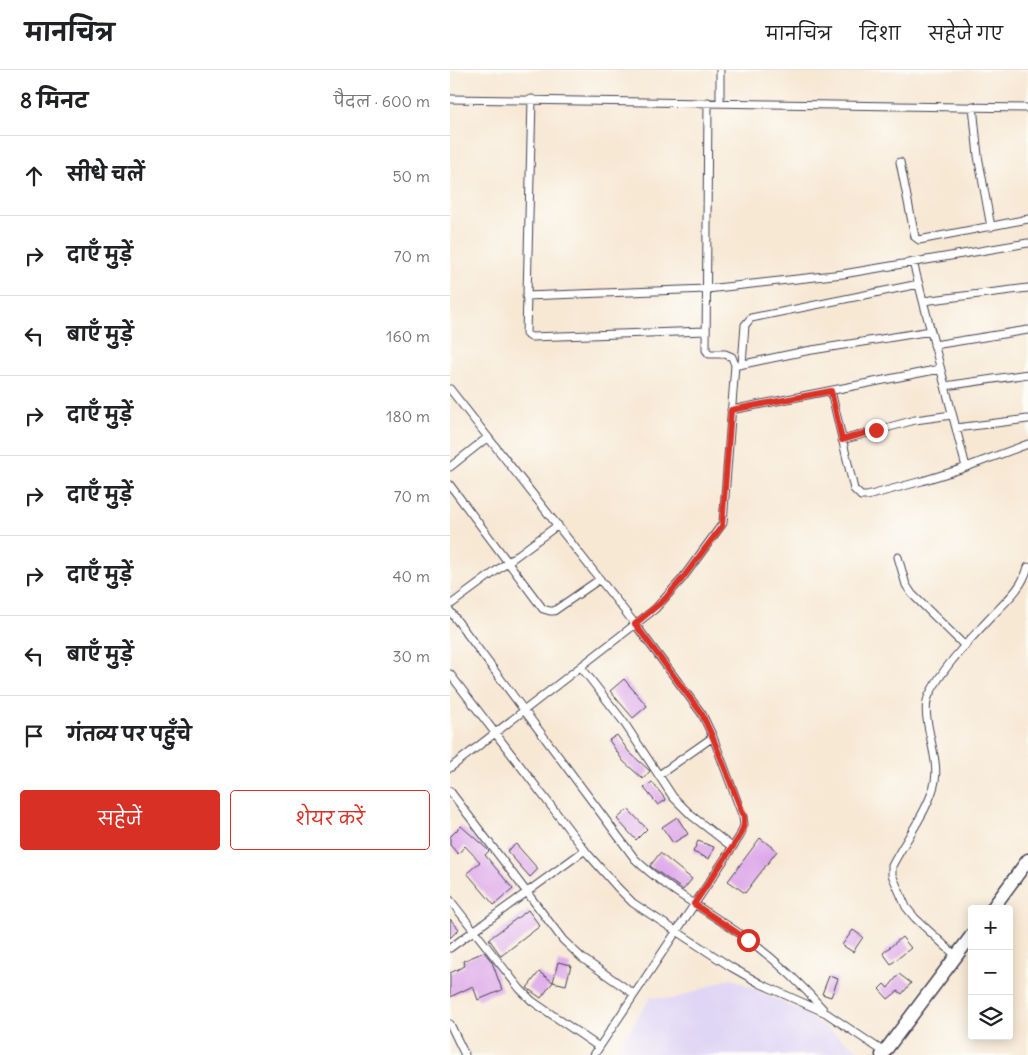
<!DOCTYPE html>
<html lang="hi">
<head>
<meta charset="utf-8">
<style>
  :root { --surface:#fff; --page:#f6f6f6; --text:#202124; --muted:#757577; --line:#e0e0e0; --accent:#d93025 }
  body { margin:0; font-family:Delius,"Playpen Sans Deva",sans-serif; background:var(--page); color:var(--text) }
  .controls { position:absolute; right:15px; bottom:15px; display:grid; overflow:hidden; border-radius:5px; box-shadow:0 2px 12px #0003 }
  .controls button { width:45px; height:45px; display:grid; place-items:center; padding:0; border:0; border-bottom:1px solid var(--line); background:var(--surface); color:var(--text); font:25px sans-serif }
  .stop { position:absolute; width:15px; height:15px; margin:-11px; border:4px solid #d93025; border-radius:50%; background:#fff }
  .stop.end { background:#d93025; border-color:#fff; box-shadow:0 1px 5px #0008 }
  .list { margin:0; padding:0; list-style:none }
  h2 { display:flex; justify-content:space-between; align-items:center; height:65px; margin:0; padding:0 20px; font-size:21px }
  h2 small { font-size:16px; font-weight:400; color:var(--muted) }
  .list li { display:grid; grid-template-columns:32px 1fr auto; gap:15px; align-items:center; box-sizing:border-box; height:80px; padding:0 20px; border-top:1px solid var(--line) }
  .list b { display:block; font-size:19px; white-space:nowrap }
  .list em { font-size:16px; font-style:normal; color:var(--muted) }
  .actions { display:flex; gap:10px; padding:15px 20px }
  .actions a { flex:1; padding:11px 0; border:1px solid var(--accent); border-radius:5px; text-align:center; font-size:18px; color:var(--accent) }
  .actions .main { background:var(--accent); color:#fff }
  .icon { flex:none; width:28px; height:28px; fill:none; stroke:currentColor; stroke-width:2; stroke-linecap:round; stroke-linejoin:round }
  .map { position:relative; flex:none; width:578px; height:985px; overflow:hidden }
  header { display:flex; align-items:center; gap:30px; box-sizing:border-box; height:70px; padding:0 25px; background:var(--surface); border-bottom:1px solid var(--line) }
  header strong { font-size:24px }
  nav { display:flex; gap:28px; margin-inline-start:auto; font-size:18px }
  main { display:flex }
  aside { flex:1; background:var(--surface) }
  .map>svg:first-child { display:block }
  .built { fill:#dfd5f5 }
  .building { fill:#dda7e9 }
  .lines { fill:none; stroke-linecap:round; stroke-linejoin:round }
  .minor-casing { stroke:#424052; stroke-width:9 }
  .trunk-casing { stroke:#424052; stroke-width:15 }
  .minor { stroke:#fff; stroke-width:7 }
  .trunk { stroke:#fff; stroke-width:12 }
  .route { stroke:#d93025; stroke-width:6 }
</style>
</head>
<body>
<header>
<strong>मानचित्र</strong>
<nav><a>मानचित्र</a><a>दिशा</a><a>सहेजे गए</a></nav>
</header>
<main>
<aside>
<h2>8 मिनट<small>पैदल · 600 m</small></h2>
<ul class="list">
<li><svg class="icon" aria-label="ahead" viewBox="0 0 24 24"><path d="M12 20V5M6 11l6-6 6 6"/></svg><div><b>सीधे चलें</b></div><em>50 m</em></li>
<li><svg class="icon" aria-label="right" viewBox="0 0 24 24"><path d="M7 20v-9h11M14 6l5 5-5 5"/></svg><div><b>दाएँ मुड़ें</b></div><em>70 m</em></li>
<li><svg class="icon" aria-label="left" viewBox="0 0 24 24"><path d="M17 20v-9H6M10 6l-5 5 5 5"/></svg><div><b>बाएँ मुड़ें</b></div><em>160 m</em></li>
<li><svg class="icon" aria-label="right" viewBox="0 0 24 24"><path d="M7 20v-9h11M14 6l5 5-5 5"/></svg><div><b>दाएँ मुड़ें</b></div><em>180 m</em></li>
<li><svg class="icon" aria-label="right" viewBox="0 0 24 24"><path d="M7 20v-9h11M14 6l5 5-5 5"/></svg><div><b>दाएँ मुड़ें</b></div><em>70 m</em></li>
<li><svg class="icon" aria-label="right" viewBox="0 0 24 24"><path d="M7 20v-9h11M14 6l5 5-5 5"/></svg><div><b>दाएँ मुड़ें</b></div><em>40 m</em></li>
<li><svg class="icon" aria-label="left" viewBox="0 0 24 24"><path d="M17 20v-9H6M10 6l-5 5 5 5"/></svg><div><b>बाएँ मुड़ें</b></div><em>30 m</em></li>
<li><svg class="icon" aria-label="arrive" viewBox="0 0 24 24"><path d="M6 21V4h12l-3 4 3 4H6"/></svg><div><b>गंतव्य पर पहुँचे</b></div></li>
</ul>
<div class="actions"><a class="main">सहेजें</a><a>शेयर करें</a></div>
</aside>
<div class="map">
<svg width="578" height="985" viewBox="0 0 578 985">
  <rect width="100%" height="100%" fill="#fdfcf7"/>
  <filter id="ink" filterUnits="userSpaceOnUse"><feTurbulence type="fractalNoise" baseFrequency=".02" numOctaves="2"/><feDisplacementMap in="SourceGraphic" scale="10" xChannelSelector="R" yChannelSelector="G"/><feConvolveMatrix kernelMatrix="1 2 1 2 8 2 1 2 1" color-interpolation-filters="sRGB"/></filter>
  <filter id="wash" filterUnits="userSpaceOnUse"><feTurbulence type="fractalNoise" baseFrequency=".0096" numOctaves="4" result="noise"/><feDisplacementMap in="SourceGraphic" scale="20" xChannelSelector="R" yChannelSelector="G"/><feGaussianBlur stdDeviation="1.12" result="paint"/><feColorMatrix in="noise" values="0 0 0 0 0 0 0 0 0 0 0 0 0 0 0 0 0 1.4 0 .05"/><feComposite in="paint" operator="in"/></filter>
  <g filter="url(#wash)">
    <rect width="100%" height="100%" fill="#f7e8d4"/>
    <path class="built" d="M281,908L351,941L416,985H167L164,983L201,927L224,929Z"/>
    <g id="blocks">
      <path class="building" d="M174,609L197,636L183,648L160,621Z
        M167,665L179,682L200,701L193,709L173,691L159,670Z
        M202,712L216,730L208,735L194,718Z
        M178,739L197,759L186,770L167,749Z
        M227,747L238,764L223,773L212,757Z
        M11,756L37,779L39,781L35,785L63,819L44,835L17,803L30,792L15,776L8,784L0,775V767Z
        M310,768L327,781L295,823L278,811Z
        M248,771L264,777L259,789L243,782Z
        M66,774L88,799L80,807L57,781Z
        M210,783L242,809L233,820L200,796Z
        M78,840L90,856L51,886L39,869Z
        M0,849L9,859L0,868Z
        M403,860L413,867L403,882L392,875Z
        M452,867L461,878L441,894L433,883Z
        M34,882L42,892L52,920L28,930L23,916L0,927V903L15,896L13,891Z
        M108,892L121,895L116,915L103,912Z
        M89,902L103,912L91,928L77,918Z
        M449,904L461,913L452,924L448,921L438,929L429,919L434,914L438,918Z
        M379,906L388,909L381,927L372,924Z"/>
    </g>
  </g>
  <g filter="url(#ink)">
    <use href="#blocks" fill-opacity="0" stroke="#424052" stroke-width="1"/>
    <g class="lines">
      <g class="minor-casing">
        <path id="minor" d="M270,0V32
          M0,29L578,38
          M82,29L76,264L81,267L256,261
          M523,36L528,86L541,157
          M450,92L465,167L469,170L578,149
          M463,192L516,397
          M76,226L257,219L393,204L578,173
          M473,231L578,218
          M484,275L578,260
          M292,294L295,255L301,248L469,214
          M289,295L356,281L481,261
          M495,316L578,304
          M0,319L185,554L252,644L263,667L293,747L294,755L290,766L144,985
          M381,321L404,419L411,426H417L472,411L511,399L578,374
          M281,340L490,299
          M506,358L578,349
          M392,370L465,350L502,345
          M0,397L38,367
          M0,415L93,539L100,541H104L150,509
          M448,487L456,515L462,524L515,576
          M0,535L108,455
          M0,541L185,789C218,821 260,842 297,869C325,889 350,913 373,939
          M131,597L173,651L223,727L242,746L282,777
          M0,604L137,783L168,818L183,833L281,897L311,914L376,943L434,982
          M0,698L205,539L232,509L273,453L285,295L282,287L275,284H259L256,280L258,32
          M209,705L263,667
          M0,721L113,870L132,888L184,924
          M0,830L70,919L82,931L149,977
          M0,878L135,780
          M506,886L465,848L456,837L442,805V796C454,772 481,736 485,711C490,686 469,645 479,625C494,596 518,572 540,548C555,532 572,519 578,497
          M0,954L15,985"/>
      </g>
      <g class="trunk-casing">
        <path id="trunk" d="M542,839L578,790
          M432,985L522,865"/>
      </g>
      <use href="#minor" class="minor"/>
      <use href="#trunk" class="trunk"/>
    </g>
  </g>
  <g class="lines" filter="url(#ink)">
    <path class="route" d="M298,870L244,834L290,766L294,755V747L263,668L252,644L185,554L214,530L232,509L272,456L281,340L381,321L392,370L426,360"/>
  </g>
</svg>
<div class="controls">
<button>+</button>
<button>−</button>
<button><svg class="icon" aria-label="layers" viewBox="0 0 24 24"><path d="M12 4l9 5-9 5-9-5zM3 14l9 5 9-5"/></svg></button>
</div>
<div class="stop" style="left:298px;top:870px"></div>
<div class="stop end" style="left:426px;top:360px"></div>
</div>
</main>
</body>
</html>
